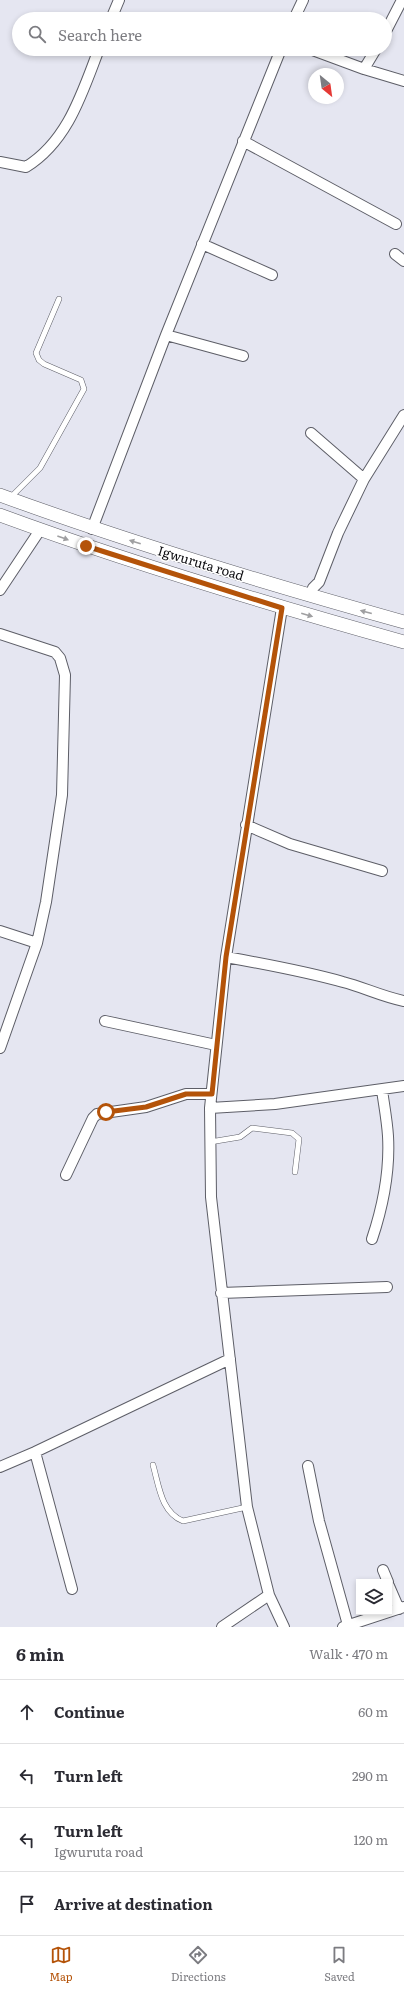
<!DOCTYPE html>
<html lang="en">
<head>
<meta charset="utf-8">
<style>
  :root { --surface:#fff; --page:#f7f7f7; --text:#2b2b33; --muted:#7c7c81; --line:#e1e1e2; --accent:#b45309 }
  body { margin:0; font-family:Literata,serif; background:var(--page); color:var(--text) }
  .controls { position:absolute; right:12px; bottom:12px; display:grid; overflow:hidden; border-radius:0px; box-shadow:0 2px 6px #0003 }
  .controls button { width:36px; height:36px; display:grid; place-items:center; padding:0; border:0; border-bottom:1px solid var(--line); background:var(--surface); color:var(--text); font:20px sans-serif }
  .compass { position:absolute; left:308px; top:68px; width:36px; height:36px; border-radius:50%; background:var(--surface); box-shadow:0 2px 6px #0003; rotate:151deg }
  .stop { position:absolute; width:12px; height:12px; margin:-9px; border:3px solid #b45309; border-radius:50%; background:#fff }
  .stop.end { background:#b45309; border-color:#fff; box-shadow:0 1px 4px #0008 }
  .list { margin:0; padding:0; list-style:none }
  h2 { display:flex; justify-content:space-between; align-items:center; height:52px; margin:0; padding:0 16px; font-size:17px }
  h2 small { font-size:13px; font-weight:400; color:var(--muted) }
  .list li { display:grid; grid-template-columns:26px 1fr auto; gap:12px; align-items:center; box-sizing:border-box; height:64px; padding:0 16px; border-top:1px solid var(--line) }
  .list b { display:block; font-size:15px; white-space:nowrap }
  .list p { margin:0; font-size:13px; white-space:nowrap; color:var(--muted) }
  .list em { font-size:13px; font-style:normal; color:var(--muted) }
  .icon { flex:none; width:22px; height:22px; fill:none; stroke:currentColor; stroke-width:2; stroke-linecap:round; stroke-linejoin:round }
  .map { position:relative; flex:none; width:404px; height:1627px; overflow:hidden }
  .search { position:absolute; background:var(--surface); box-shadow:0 2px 6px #0003; left:12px; right:12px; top:12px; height:44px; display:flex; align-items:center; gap:10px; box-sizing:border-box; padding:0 14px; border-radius:22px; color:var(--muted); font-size:15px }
  .sheet { height:308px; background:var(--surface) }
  nav { display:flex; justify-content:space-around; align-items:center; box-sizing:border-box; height:56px; border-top:1px solid var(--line); background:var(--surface); font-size:11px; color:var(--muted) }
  nav a { display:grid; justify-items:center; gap:2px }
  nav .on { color:var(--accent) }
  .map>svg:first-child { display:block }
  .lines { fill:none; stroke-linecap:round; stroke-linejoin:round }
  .service-casing { stroke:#5d5e67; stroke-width:6 }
  .minor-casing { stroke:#5d5e67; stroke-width:12 }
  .secondary-casing { stroke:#5d5e67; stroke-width:14 }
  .service { stroke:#fff; stroke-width:5 }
  .minor { stroke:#fff; stroke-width:10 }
  .secondary { stroke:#fff; stroke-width:13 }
  .oneway { fill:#9f9fa1 }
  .route { stroke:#b45309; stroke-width:5 }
  .labels { text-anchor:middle; stroke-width:3; stroke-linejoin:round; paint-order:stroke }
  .street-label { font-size:13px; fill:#101014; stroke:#fff }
</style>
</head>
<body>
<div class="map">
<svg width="404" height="1627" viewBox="0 0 404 1627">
  <rect width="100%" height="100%" fill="#e5e6f1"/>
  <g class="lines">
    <g class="service-casing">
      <path id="service" d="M11,497L40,468L84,389L81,380L44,364L39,360L36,353L59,299
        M210,1142L240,1137L252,1128L292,1133L299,1139L295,1172
        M153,1465C159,1486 161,1512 183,1521L247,1507"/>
    </g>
    <g class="minor-casing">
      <path id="minor" d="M111,19L119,0
        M294,19L303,0
        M385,33L402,0
        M310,49L364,69L404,81
        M364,69L376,49
        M243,141L396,224
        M0,162L26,167C68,141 82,93 99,49
        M202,244L272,275
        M395,254L404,261
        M166,335L243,356
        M311,433L364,479
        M92,529L166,335L281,49
        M0,590L40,530
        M310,596L313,588L319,582L338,533L364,479L404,415
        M282,608L226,957L210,1108L211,1197L247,1507L269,1595L284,1627
        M0,634L55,652L60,658L65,675L62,795L46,902L37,943L0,1048
        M246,825L290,844L382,871
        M0,931L37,943
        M226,957C265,964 304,971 343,982C363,987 383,997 404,1001
        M105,1021L216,1045
        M210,1108L275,1104L404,1086
        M66,1175L93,1118L97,1114L146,1107L186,1094H211
        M372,1239C383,1206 390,1171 388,1136C387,1120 384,1105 382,1090
        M221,1293L387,1287
        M35,1452L72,1589
        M308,1466L319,1521L348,1625
        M0,1467L35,1452L230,1359
        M383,1570L388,1582
        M389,1586L399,1609
        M222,1627L269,1595
        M343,1627L404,1607"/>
    </g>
    <g class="secondary-casing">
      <path id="secondary" d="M0,495C133,544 268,584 404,622
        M0,515C133,564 268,604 404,642"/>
    </g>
    <use href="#service" class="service"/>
    <use href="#minor" class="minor"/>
    <use href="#secondary" class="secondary"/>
  </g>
  <defs><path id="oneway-solid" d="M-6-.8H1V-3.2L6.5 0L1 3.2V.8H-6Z"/></defs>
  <g class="oneway">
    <use href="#oneway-solid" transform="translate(63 538) rotate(20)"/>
    <use href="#oneway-solid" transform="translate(135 542) rotate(-163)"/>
    <use href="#oneway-solid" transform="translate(366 612) rotate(-165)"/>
    <use href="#oneway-solid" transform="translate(307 615) rotate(16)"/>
  </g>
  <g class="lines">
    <path class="route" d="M86,546L282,608L226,957L212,1094H186L146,1107L106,1112"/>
  </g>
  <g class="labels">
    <g class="street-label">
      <text transform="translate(201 563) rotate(17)" y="5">Igwuruta road</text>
    </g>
  </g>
</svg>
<div class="controls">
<button><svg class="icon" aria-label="layers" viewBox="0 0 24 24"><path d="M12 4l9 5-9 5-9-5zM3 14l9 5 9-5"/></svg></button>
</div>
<svg class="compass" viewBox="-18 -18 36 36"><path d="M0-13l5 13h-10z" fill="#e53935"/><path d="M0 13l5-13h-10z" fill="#7c7c81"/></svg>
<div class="stop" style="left:106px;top:1112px"></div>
<div class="stop end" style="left:86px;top:546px"></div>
<div class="search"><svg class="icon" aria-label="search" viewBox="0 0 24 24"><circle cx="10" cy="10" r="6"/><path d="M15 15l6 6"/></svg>Search here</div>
</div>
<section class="sheet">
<h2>6 min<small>Walk · 470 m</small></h2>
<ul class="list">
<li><svg class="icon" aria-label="ahead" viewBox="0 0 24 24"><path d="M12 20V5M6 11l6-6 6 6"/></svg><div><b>Continue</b></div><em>60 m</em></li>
<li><svg class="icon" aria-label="left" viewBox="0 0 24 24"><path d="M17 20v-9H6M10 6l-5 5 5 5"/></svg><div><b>Turn left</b></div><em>290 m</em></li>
<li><svg class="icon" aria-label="left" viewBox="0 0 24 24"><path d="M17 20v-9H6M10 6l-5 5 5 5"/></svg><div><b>Turn left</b><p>Igwuruta road</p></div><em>120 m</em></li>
<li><svg class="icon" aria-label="arrive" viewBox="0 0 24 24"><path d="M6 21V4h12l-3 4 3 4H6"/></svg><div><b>Arrive at destination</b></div></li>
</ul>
</section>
<nav>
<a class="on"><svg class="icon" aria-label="map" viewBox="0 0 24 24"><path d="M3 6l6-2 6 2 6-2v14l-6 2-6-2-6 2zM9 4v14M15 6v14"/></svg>Map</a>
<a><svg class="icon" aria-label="directions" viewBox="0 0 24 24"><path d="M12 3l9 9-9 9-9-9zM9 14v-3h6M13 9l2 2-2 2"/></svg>Directions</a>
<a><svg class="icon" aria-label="saved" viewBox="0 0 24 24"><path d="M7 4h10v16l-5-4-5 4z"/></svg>Saved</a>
</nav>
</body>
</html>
